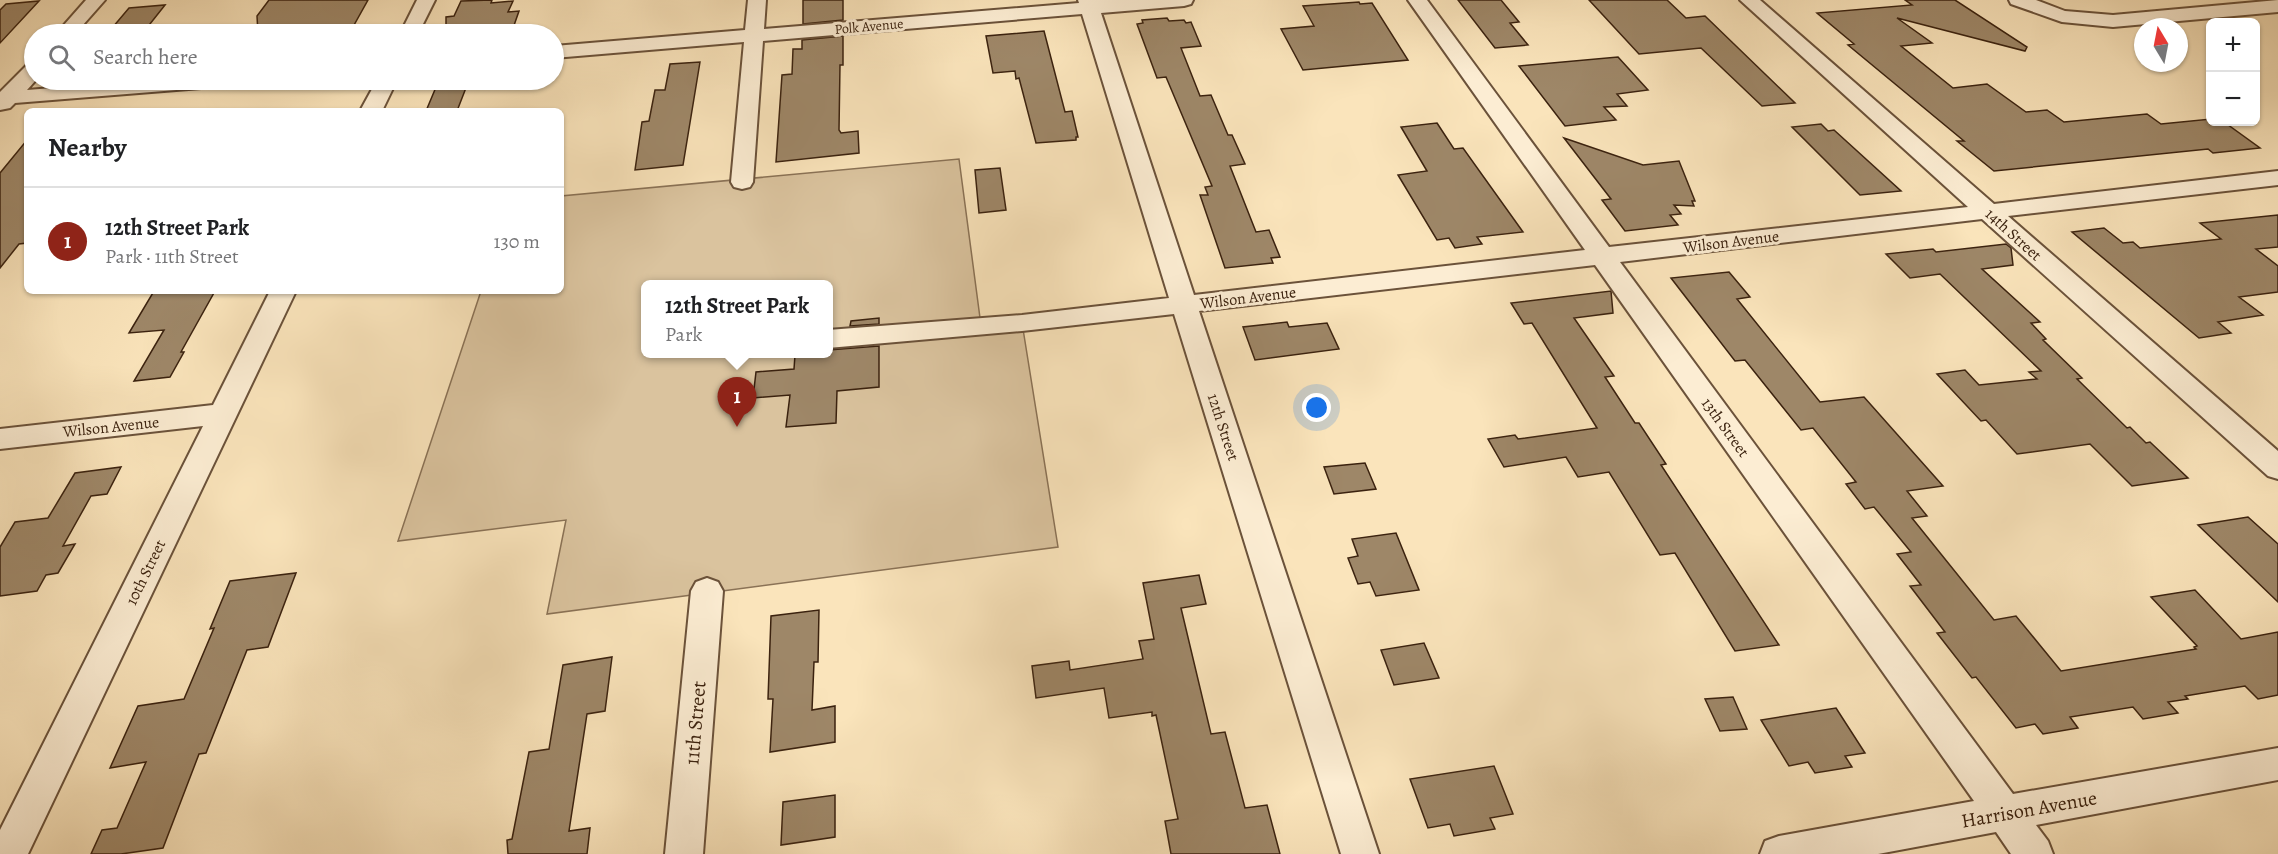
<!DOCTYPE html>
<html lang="en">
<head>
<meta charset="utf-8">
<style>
  :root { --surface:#fff; --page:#f2f2f2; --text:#202124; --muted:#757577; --line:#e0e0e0; --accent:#8f2418 }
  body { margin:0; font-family:Alegreya,serif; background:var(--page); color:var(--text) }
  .controls { position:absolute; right:18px; top:18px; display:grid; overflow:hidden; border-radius:9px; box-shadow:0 2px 4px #0004 }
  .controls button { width:54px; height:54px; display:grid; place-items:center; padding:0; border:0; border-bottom:2px solid var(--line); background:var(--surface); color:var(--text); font:30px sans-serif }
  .compass { position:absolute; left:2134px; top:18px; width:54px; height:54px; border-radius:50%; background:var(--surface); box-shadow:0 2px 4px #0004; rotate:350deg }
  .you { position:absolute; left:1317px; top:408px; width:21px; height:21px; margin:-15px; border:4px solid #fff; border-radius:50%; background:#1a73e8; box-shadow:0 0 0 9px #1a73e833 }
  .badge { display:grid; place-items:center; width:39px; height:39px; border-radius:50%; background:var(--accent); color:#fff; font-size:20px; font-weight:700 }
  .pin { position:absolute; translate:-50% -50px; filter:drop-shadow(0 2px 3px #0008) }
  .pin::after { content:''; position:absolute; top:32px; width:21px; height:18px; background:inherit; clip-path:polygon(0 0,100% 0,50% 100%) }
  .popup { position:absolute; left:641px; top:280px; width:192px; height:78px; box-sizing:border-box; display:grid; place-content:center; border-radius:9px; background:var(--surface); filter:drop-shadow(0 2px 4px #0005); font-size:20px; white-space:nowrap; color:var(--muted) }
  .popup b { font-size:22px; color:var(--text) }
  .popup::after { content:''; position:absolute; left:50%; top:100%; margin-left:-12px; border:12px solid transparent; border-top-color:var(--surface) }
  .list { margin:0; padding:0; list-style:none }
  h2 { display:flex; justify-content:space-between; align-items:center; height:78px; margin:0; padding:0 24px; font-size:26px }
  h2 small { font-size:20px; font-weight:400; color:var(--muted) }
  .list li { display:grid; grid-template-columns:39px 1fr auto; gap:18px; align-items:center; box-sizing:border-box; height:108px; padding:0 24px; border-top:2px solid var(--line) }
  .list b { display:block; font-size:22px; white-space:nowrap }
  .list p { margin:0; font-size:20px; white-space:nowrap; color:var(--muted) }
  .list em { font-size:20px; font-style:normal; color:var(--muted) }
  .icon { flex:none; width:33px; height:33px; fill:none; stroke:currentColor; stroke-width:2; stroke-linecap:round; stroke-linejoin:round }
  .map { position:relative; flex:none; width:2278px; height:854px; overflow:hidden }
  .search { position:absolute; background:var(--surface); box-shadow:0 2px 4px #0004; left:24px; top:24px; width:540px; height:66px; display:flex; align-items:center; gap:15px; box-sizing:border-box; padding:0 21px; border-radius:33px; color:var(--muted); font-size:22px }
  .panel { position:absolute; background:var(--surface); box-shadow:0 2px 4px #0004; left:24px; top:108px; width:540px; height:186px; border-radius:9px }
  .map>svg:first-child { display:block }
  .green { fill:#dac39e; stroke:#8a7256; stroke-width:1.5; fill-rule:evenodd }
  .building { fill:#9e8768; stroke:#3b220f; stroke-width:1.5 }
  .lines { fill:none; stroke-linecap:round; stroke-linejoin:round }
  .minor-casing { stroke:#6b523a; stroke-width:4 }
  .minor { fill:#fcedd3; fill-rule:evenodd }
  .labels { text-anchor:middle; stroke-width:6; stroke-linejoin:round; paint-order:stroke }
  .far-street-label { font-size:14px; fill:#3b220f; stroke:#fcedd3 }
  .street-label { font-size:16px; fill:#3b220f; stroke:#fcedd3 }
  .near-street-label { font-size:20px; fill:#3b220f; stroke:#fcedd3 }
</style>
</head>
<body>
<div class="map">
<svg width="2278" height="854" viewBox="0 0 2278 854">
  <rect width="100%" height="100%" fill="#fae4bb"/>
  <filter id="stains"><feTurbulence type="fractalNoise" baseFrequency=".00333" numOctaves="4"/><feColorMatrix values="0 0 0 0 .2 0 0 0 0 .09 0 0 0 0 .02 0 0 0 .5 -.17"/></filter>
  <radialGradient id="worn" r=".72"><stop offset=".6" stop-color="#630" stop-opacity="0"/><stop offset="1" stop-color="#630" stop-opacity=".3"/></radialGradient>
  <path class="green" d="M959,159L982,333L1023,329L1058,547L547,614L566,520L398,541L481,291H561V196ZM646,284H828V354H646Z"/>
  <path class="building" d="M269,0H368L349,34H258L257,16Z
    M492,0L491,3L513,1L508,12L519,11L511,34H446V17L454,16L461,1Z
    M803,0H843V20L803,24Z
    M1458,0H1501L1519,22L1510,23L1528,45L1495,48Z
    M1589,0H1667L1686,18L1705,16L1795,103L1762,106L1701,48L1639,54Z
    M1905,0H1955L2027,47L2025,51L1897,18L1932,43L1901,46L1953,88L1987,84L2026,112L2047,110L2064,122L2147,114L2161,124L2211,119V122H2224L2260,148L2213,153L2208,149L1994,171L1957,141H1964L1848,45L1854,44L1817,13L1912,5Z
    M39,1L0,43V10L6,4Z
    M1359,2L1360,4L1372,3L1408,60L1303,70L1281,29L1314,26L1303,6Z
    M165,5L142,34H107L129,8Z
    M1167,18L1169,21L1184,20L1186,23L1191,22L1201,46L1181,48L1200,96L1211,95L1228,135H1232L1245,164L1230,166L1256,232L1269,230L1280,257L1271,258L1273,263L1225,268L1200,195H1208L1205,187L1212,186L1166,77L1157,78L1137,24L1143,23L1142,20Z
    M1044,31L1065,112L1072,111L1078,137H1076V140L1036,143L1019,78L1016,79L1015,71L993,73L986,36Z
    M843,36V65H840L839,130L841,133L858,131L859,153L776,162L782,75L792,74L793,49H802V40Z
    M1618,57L1648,90L1617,94L1627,106L1604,107L1616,120L1565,126L1519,66Z
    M700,62L683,165L635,170L642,122L649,121L655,90H665L670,64Z
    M439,80H469L457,111H426Z
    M1437,123L1454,149L1463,148L1523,232L1477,237L1482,244L1455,248L1449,238L1437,240L1398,175L1427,171L1401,127Z
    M1821,124L1828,131L1834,130L1901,191L1860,195L1792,127Z
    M1564,138L1643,165L1679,161L1695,201H1692L1694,206L1674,205L1681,214L1670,215L1678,225L1625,231L1602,200L1611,199Z
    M27,140V243L19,244L0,268V173Z
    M1000,168L1006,210L979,213L975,170Z
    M2278,215V247L2256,249L2278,266V292L2239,297L2263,315L2218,322L2231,333L2199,338L2072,232L2104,228L2123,243L2133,242L2140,248L2221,239L2200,223Z
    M2006,244L2011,248L2013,265L1982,269L2040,322L2031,323L2046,339L2043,340L2082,378L2077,379L2127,428L2130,427L2146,443L2150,442L2188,478L2132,486L2090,444L2017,454L1986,420L1981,421L1937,374L1965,370L1979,385L2037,379L2029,372L2041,371L1940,274L1910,278L1886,254L1933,249L1936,252Z
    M1729,272L1750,297L1737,299L1820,402L1864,397L1943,486L1907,491L1927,516L1912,518L1994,620L2016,616L2061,671L2196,649L2194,647L2197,646L2151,597L2195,590L2241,639L2278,632V695L2258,699L2245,686L2185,696L2188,699L2168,702L2178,713L2143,719L2133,707L2070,717L2078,728L2043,734L2035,724L2016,728L1976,677L1972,678L1937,633L1945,632L1910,586L1921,585L1897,554L1911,552L1874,507L1865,509L1846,484L1856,482L1813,428L1801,430L1745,360L1735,361L1671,278Z
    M154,291H215L181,352H184L170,377L134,381L164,330L129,333Z
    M1611,291L1613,313L1574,318L1614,376L1605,377L1635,423H1639L1666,464L1661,465L1779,645L1735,651L1675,553L1660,555L1609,472L1578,477L1566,457L1504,467L1488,439L1515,435L1518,439L1597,428L1532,323L1524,324L1511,303Z
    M879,318V324L850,326L851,321Z
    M1287,322L1289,327L1327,323L1339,349L1255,360L1243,327Z
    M879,346V387L837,391L836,423L786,427L790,395L753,398L756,372L794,369L795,355L828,354V350Z
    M1365,463L1376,489L1334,494L1324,467Z
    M121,467L107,494L91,496L63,546L75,544L58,573L46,575L37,591L0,596V547L15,522L48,518L75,473Z
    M2248,517L2278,544V602L2198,525Z
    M1396,533L1419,590L1376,596L1370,582L1358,584L1348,558L1358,556L1352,539Z
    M296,573L268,647L247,650L206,753L199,754L163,848L121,854H91L102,830L117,828L146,762L110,768L138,706L184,699L214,628L210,629L230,581Z
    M1199,575L1206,604L1181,608L1211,734L1225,732L1245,808L1267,805L1280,854H1171L1165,821L1178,819L1156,715L1152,716V712L1109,718L1104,688L1036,698L1032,666L1069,661L1070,670L1143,659L1139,641L1154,639L1143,583Z
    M819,610L818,662H814L812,710L835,706V742L770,752L773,699H768L771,616Z
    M1424,643L1439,678L1394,685L1381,650Z
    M612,657L605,711L587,714L569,831L590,828L587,854H508L507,840L512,839L529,752L549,749L563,665Z
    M1733,697L1747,729L1720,731L1705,699Z
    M1836,708L1865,753L1845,756L1852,767L1815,773L1808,762L1789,766L1761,720Z
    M1494,766L1513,814L1490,818L1495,829L1454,836L1450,824L1428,828L1410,779Z
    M835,795V837L781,845L783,802Z"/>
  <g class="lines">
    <g class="minor-casing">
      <path id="minor" d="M86,0H105L75,34H56Z
        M417,0H435L418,34H400Z
        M748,0H766L764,29L1079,3L1078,0H1193L1191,4L1184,6L1101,13L1194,295L1585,250L1408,0H1427L1609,247L1968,207L1740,0H1760L1994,204L2278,171V185L2008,216L2278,451V479L2268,476L1982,219L1620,262L2013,794L2278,748V780L2036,825L2048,841L2053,854H2011L1996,832L1878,854H1760L1765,841L1779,836L1974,801L1595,265L1199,311L1379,854H1341L1174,314L1022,331L828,348V330L1022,315L1169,298L1082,14L763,41L753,182L750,187L742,189L734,187L731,182L744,42L554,58V46L745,30Z
        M2009,0H2036L2065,11L2113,15L2278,0V12L2113,27L2062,22L2011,4Z
        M34,63L36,80L27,90L154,80H236L233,84L226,86L15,103L10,108L0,110V92L27,65Z
        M377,80H397L382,111H360Z
        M270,291H296L28,854H0V830L203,426L0,449V429L213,405Z
        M707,578L718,582L723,591L703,854H665L691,591L696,582Z"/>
    </g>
    <use href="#minor" class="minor"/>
  </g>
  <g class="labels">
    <g class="far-street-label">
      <text transform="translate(869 26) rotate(-5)" y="5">Polk Avenue</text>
    </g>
    <g class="street-label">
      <text transform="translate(2014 234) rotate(42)" y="6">14th Street</text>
      <text transform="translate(1731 241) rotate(-7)" y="6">Wilson Avenue</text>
      <text transform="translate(1248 297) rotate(-7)" y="6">Wilson Avenue</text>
      <text transform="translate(111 426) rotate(-6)" y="6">Wilson Avenue</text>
      <text transform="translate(1224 427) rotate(72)" y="6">12th Street</text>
      <text transform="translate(1726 427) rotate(54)" y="6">13th Street</text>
      <text transform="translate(145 572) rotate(-64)" y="6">10th Street</text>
    </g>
    <g class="near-street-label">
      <text transform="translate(695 723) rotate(-85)" y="7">11th Street</text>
      <text transform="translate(2029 809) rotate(-10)" y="7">Harrison Avenue</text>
    </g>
  </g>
  <rect width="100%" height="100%" filter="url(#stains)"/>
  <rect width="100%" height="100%" fill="url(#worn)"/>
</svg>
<div class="controls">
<button>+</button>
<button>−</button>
</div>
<svg class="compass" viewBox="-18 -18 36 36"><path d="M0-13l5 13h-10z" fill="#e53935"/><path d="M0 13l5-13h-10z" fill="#757577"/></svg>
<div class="you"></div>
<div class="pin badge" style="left:737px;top:427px">1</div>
<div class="popup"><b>12th Street Park</b>Park</div>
<div class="search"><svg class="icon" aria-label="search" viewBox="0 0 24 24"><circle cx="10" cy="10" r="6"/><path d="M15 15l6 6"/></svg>Search here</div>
<section class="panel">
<h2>Nearby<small></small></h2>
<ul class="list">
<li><span class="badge">1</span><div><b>12th Street Park</b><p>Park · 11th Street</p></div><em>130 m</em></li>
</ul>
</section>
</div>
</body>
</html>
